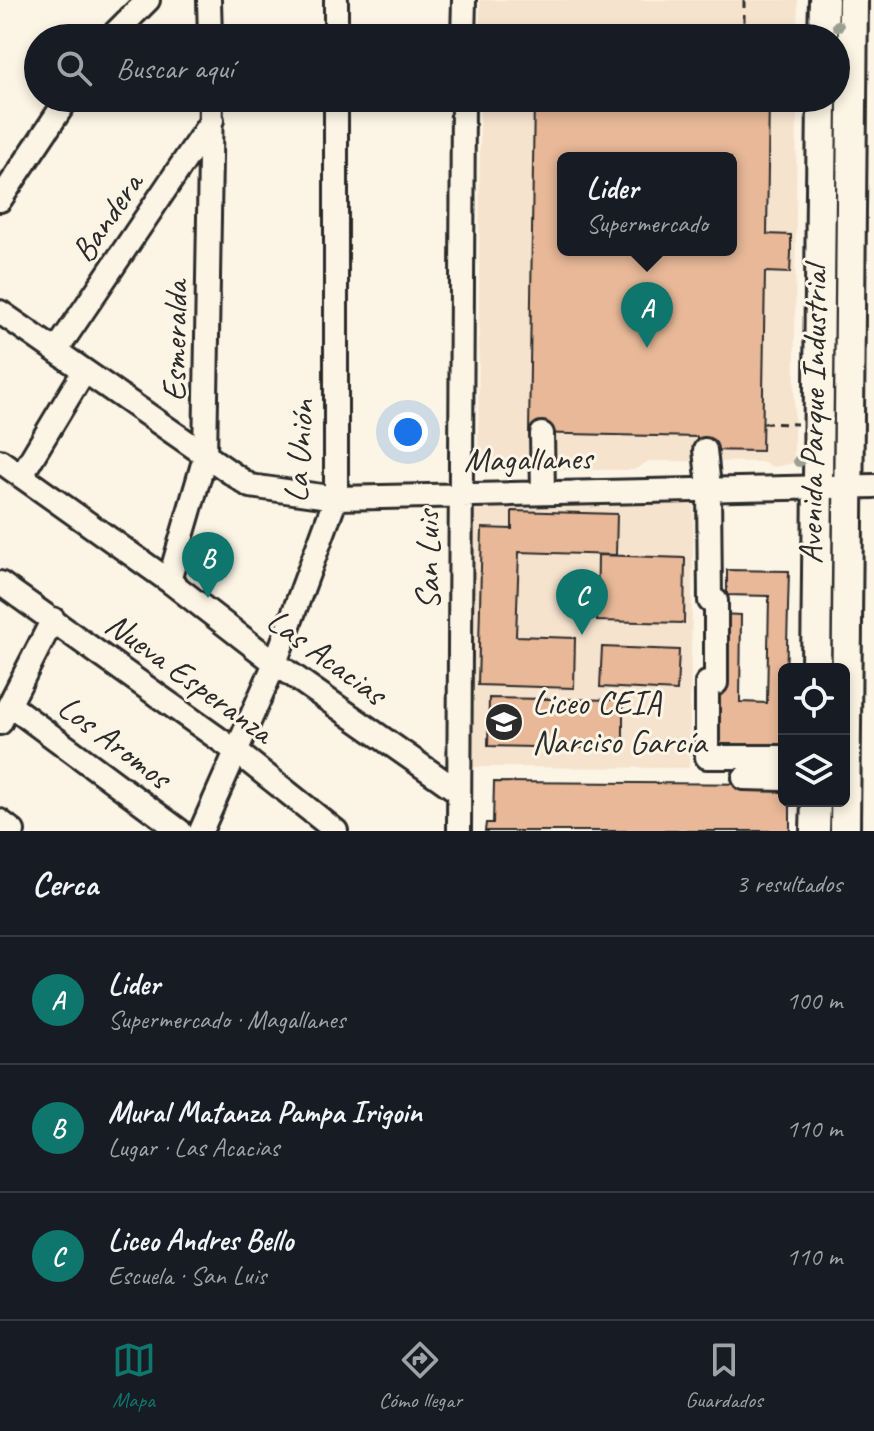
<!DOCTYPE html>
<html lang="es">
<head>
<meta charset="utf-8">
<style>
  :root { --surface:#171b24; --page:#20242c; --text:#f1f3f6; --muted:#9ea1a6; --line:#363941; --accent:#0f766e }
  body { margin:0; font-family:Caveat,sans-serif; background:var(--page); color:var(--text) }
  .controls { position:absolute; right:24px; bottom:24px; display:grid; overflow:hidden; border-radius:12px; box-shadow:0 4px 12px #0003 }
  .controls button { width:72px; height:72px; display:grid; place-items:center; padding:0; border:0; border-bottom:2px solid var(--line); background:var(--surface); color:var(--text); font:40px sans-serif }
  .you { position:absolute; left:408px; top:432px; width:28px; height:28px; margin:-20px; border:6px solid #fff; border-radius:50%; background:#1a73e8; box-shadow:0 0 0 12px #1a73e833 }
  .badge { display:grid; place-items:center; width:52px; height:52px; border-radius:50%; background:var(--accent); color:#fff; font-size:26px; font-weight:700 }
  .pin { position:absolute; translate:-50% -66px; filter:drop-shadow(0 2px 4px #0008) }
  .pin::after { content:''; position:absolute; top:42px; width:28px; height:24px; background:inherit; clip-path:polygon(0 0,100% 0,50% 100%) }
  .popup { position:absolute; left:557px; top:152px; width:180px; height:104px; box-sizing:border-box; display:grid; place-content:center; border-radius:12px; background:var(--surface); filter:drop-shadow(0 2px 6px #0005); font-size:26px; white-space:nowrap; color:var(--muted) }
  .popup b { font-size:30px; color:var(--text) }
  .popup::after { content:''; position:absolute; left:50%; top:100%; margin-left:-16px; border:16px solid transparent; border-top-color:var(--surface) }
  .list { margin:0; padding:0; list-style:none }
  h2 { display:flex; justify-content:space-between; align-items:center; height:104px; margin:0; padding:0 32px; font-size:34px }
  h2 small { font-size:26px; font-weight:400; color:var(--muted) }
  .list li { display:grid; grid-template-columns:52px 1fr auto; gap:24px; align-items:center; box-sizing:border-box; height:128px; padding:0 32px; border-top:2px solid var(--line) }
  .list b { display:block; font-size:30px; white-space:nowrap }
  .list p { margin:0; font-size:26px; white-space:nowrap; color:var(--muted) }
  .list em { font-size:26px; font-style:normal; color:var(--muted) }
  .icon { flex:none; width:44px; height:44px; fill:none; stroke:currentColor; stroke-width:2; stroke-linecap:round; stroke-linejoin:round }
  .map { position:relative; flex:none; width:874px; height:831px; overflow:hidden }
  .search { position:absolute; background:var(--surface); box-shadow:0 4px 12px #0003; left:24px; right:24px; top:24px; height:88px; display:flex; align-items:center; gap:20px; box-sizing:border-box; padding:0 28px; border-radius:44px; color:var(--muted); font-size:30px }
  .sheet { height:488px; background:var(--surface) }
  nav { display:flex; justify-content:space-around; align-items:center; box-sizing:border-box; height:112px; border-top:2px solid var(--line); background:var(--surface); font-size:22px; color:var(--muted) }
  nav a { display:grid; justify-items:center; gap:4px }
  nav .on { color:var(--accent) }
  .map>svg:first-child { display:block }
  .built { fill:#f6e3ce; fill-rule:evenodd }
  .green { fill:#a4e9b4; stroke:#688a70; stroke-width:2 }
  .building { fill:#e8b898; stroke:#2b2b2b; stroke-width:2; fill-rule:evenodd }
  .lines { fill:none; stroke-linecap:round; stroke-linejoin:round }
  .minor-casing { stroke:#2b2b2b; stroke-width:28 }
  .major-casing { stroke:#2b2b2b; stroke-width:34 }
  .path { stroke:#2b2b2b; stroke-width:3; stroke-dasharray:8 6; stroke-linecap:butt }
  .minor { stroke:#fcf5e5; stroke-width:22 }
  .major { stroke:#fcf5e5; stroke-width:28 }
  .tree { fill:#9aa091 }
  .labels { text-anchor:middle; stroke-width:6; stroke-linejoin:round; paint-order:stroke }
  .street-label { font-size:34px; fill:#2b2b2b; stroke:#fcf5e5 }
  .poi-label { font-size:34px; fill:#2b2b2b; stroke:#fcf5e5; text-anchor:start }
</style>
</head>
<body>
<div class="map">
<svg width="874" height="831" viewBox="0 0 874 831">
  <rect width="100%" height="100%" fill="#fcf5e5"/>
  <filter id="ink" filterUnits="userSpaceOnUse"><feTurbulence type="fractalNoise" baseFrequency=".0125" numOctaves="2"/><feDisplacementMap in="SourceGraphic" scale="16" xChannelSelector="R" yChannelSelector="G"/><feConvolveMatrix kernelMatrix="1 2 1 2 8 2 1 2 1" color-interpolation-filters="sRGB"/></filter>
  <g filter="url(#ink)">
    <path class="built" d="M480,0H798L797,38H480Z
      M480,98H797L794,463L774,467L761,462L649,461L634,470H522L517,464H478ZM563,158H731V250H563Z
      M474,502H694L689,768L471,767Z"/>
    <path class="green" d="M836,77L838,464L828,466L829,98H836Z"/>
    <path class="building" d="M534,98H769L767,234L791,235V253L790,273L765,272L762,451L697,450V437L529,433ZM563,158H731V250H563Z
      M512,511L617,514L616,555L519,552L516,636L575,638L574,688L478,685L482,528L512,529Z
      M598,555L685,558L684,623L597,621Z
      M727,570L789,571L784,755L718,754L720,614L741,615L740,702L767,703L769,596L727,595Z
      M602,647L679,650L677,691L600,687Z
      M489,698L623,700V749L488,746Z
      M494,782L784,784V801H790V831H485L486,823H493Z"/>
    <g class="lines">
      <g class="minor-casing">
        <path id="minor" d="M209,0L210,38
          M110,38L148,0
          M336,38V0
          M463,38L464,0
          M0,200L68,98
          M0,312L250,486L336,498L874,486
          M56,351L212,120
          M542,434L543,492
          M705,450L709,487L710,601H716V683H707V757H784
          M0,461L169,581L275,663L459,792
          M21,476L84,371
          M169,581L205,457L211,98
          M0,583L237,752L336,831
          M10,705L180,831
          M0,723L53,619
          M744,778L784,779
          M0,821L13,831
          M201,831L275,663L336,498V98
          M459,831L463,98"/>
      </g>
      <g class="major-casing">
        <path id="major" d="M823,38L824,0
          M816,669L822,98
          M815,831L816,801
          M845,831L853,0"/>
      </g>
      <path class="path" d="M744,0V38
        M763,423L797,424"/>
      <use href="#minor" class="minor"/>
      <use href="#major" class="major"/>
    </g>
    <g class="tree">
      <circle cx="838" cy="26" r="6"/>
      <circle cx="799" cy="461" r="6"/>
    </g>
  </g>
  <defs>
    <g id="school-disc" transform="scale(2)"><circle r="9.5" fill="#2b2b2b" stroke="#fcf5e5"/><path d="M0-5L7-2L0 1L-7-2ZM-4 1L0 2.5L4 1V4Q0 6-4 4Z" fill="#fff"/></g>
  </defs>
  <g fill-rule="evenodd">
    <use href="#school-disc" x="504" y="722"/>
  </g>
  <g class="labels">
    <g class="street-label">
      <text transform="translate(106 217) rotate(-56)" y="12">Bandera</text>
      <text transform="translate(174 341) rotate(-89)" y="12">Esmeralda</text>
      <text transform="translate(812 415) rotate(-89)" y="12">Avenida Parque Industrial</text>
      <text transform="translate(298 451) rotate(-86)" y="12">La Unión</text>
      <text transform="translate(528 458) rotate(-1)" y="12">Magallanes</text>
      <text transform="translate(427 560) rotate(-90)" y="12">San Luis</text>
      <text transform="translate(327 656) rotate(36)" y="12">Las Acacias</text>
      <text transform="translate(190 677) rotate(36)" y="12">Nueva Esperanza</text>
      <text transform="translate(115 741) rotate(37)" y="12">Los Aromos</text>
    </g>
    <g class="poi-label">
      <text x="532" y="714">Liceo CEIA<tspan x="532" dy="39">Narciso García</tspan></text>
    </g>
  </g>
</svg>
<div class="controls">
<button><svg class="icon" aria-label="locate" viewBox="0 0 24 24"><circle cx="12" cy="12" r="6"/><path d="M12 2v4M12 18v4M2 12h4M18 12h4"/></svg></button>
<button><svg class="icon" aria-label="layers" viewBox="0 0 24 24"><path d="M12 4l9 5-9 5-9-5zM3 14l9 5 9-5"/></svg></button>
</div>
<div class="you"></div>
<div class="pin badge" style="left:647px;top:348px">A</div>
<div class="popup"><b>Lider</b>Supermercado</div>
<div class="pin badge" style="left:208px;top:598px">B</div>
<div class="pin badge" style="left:582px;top:635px">C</div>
<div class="search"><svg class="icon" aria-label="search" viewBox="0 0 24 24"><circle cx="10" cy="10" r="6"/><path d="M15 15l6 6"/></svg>Buscar aquí</div>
</div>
<section class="sheet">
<h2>Cerca<small>3 resultados</small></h2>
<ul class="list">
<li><span class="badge">A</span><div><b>Lider</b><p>Supermercado · Magallanes</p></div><em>100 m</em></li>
<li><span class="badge">B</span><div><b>Mural Matanza Pampa Irigoin</b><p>Lugar · Las Acacias</p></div><em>110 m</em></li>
<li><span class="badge">C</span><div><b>Liceo Andres Bello</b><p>Escuela · San Luis</p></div><em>110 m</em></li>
</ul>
</section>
<nav>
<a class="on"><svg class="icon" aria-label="map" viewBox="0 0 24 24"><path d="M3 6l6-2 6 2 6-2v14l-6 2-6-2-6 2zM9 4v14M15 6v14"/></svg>Mapa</a>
<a><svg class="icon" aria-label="directions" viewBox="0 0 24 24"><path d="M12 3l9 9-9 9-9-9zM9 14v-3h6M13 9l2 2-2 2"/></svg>Cómo llegar</a>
<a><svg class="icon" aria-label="saved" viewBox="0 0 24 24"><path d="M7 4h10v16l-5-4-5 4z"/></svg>Guardados</a>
</nav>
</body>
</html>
